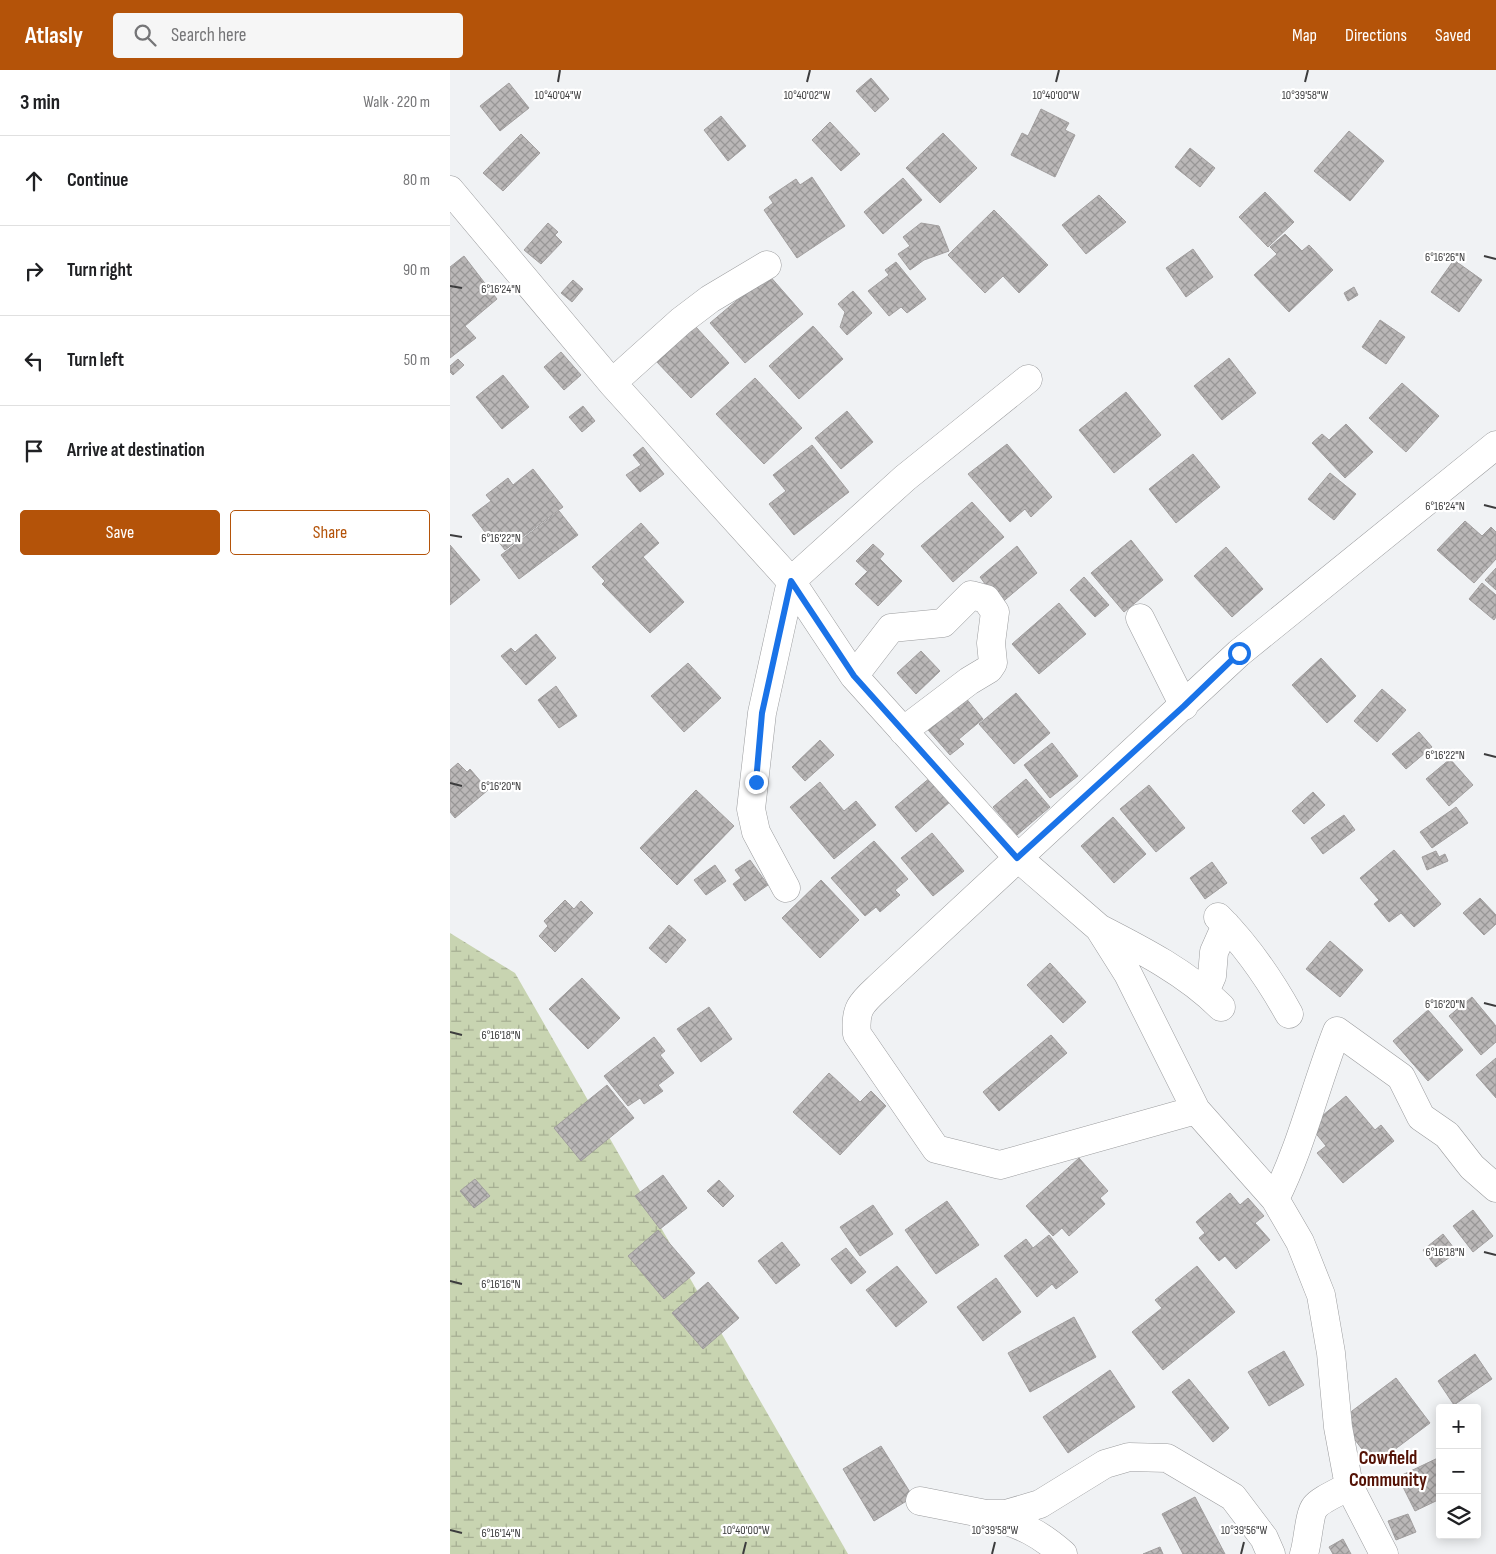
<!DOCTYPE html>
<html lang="en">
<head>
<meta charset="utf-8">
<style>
  :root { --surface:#fff; --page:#f6f6f6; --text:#202124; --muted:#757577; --line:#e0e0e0; --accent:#b45309 }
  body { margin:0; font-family:"Sofia Sans Condensed",sans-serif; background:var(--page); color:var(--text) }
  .controls { position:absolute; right:15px; bottom:15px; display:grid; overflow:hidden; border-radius:5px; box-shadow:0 2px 12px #0003 }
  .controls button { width:45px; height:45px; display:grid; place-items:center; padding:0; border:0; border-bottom:1px solid var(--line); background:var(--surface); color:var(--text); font:25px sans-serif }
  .stop { position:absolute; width:15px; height:15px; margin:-11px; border:4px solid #1a73e8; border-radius:50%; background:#fff }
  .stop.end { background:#1a73e8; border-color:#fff; box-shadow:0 1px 5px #0008 }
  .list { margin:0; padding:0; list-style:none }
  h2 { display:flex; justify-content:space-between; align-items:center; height:65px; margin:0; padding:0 20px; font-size:21px }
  h2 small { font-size:16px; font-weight:400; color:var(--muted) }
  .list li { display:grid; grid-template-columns:32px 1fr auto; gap:15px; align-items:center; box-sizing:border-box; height:90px; padding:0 20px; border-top:1px solid var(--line) }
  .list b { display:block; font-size:19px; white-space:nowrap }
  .list em { font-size:16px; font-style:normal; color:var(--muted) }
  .actions { display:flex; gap:10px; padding:15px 20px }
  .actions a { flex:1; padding:11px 0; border:1px solid var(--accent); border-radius:5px; text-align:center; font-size:18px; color:var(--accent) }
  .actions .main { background:var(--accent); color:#fff }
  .icon { flex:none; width:28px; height:28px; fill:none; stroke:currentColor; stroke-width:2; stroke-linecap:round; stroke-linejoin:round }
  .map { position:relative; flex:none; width:1046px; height:1484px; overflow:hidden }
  header { display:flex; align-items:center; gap:30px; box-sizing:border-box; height:70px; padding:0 25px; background:var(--accent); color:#fff }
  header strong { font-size:24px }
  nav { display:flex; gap:28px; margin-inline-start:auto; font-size:18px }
  .search { width:350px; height:45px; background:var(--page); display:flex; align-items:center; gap:12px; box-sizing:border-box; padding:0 18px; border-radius:5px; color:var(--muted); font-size:19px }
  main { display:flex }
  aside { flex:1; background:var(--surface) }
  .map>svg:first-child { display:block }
  .wetland { fill:url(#wetland-marsh) }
  .building { fill:url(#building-cross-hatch); stroke:#a19e9e }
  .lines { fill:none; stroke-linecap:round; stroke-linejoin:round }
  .minor-casing { stroke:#9b9c9e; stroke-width:29 }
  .minor { stroke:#fff; stroke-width:28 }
  .route { stroke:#1a73e8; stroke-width:6 }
  .ticks { fill:none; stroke:#3c3c3d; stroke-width:2 }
  .labels { text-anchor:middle; stroke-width:4.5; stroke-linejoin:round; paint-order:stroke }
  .district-label { font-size:19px; font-weight:bold; fill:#541205; stroke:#fff }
  .ticks-label { font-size:12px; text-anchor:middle; fill:#3c3c3d; stroke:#fff; stroke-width:4.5; stroke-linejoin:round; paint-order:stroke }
</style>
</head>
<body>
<header>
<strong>Atlasly</strong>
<div class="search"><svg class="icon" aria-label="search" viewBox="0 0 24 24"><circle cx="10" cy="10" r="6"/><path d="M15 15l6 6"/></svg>Search here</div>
<nav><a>Map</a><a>Directions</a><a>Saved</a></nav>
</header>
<main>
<aside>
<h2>3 min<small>Walk · 220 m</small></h2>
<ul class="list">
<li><svg class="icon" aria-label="ahead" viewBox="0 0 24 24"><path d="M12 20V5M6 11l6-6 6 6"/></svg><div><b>Continue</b></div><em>80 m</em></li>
<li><svg class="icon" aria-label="right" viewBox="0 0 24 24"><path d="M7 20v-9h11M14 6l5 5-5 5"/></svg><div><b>Turn right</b></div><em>90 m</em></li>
<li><svg class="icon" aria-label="left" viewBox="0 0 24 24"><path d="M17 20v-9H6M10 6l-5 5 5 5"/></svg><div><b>Turn left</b></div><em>50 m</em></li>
<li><svg class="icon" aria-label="arrive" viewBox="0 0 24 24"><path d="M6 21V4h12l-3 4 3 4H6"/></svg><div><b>Arrive at destination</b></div></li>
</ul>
<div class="actions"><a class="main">Save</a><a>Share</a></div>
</aside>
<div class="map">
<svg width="1046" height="1484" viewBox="0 0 1046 1484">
  <defs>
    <pattern id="wetland-marsh" width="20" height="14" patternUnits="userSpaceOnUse" patternTransform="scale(1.25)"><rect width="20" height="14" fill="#c8d4b1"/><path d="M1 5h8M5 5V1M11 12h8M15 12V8" fill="none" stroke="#a4ad91"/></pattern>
    <pattern id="building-cross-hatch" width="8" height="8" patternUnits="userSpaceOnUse" patternTransform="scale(1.25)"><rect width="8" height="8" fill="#bab7b7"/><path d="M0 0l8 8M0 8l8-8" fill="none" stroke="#989696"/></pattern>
  </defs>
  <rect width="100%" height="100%" fill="#f0f2f4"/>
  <path class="wetland" d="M0,863L65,903L398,1484H0Z"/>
  <path class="building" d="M421,8L439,29L425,42L406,21Z
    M59,13L79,38L50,61L30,36Z
    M591,39L619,53L615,60L625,65L605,107L561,85L572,63L578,66Z
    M271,46L296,76L278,91L254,60Z
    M380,52L410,84L391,101L362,70Z
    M899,61L934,91L900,131L864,101Z
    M493,63L527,98L490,133L456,98Z
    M71,64L90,83L53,121L33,103Z
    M740,78L765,98L750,117L725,97Z
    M362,107L395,156L347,188L314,140L323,133L319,127L346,109L350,115Z
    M453,108L472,130L433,164L414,142Z
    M815,122L844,152L818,177L789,147Z
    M649,125L676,152L636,184L612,155Z
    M544,140L598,195L569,223L553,206L535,223L498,185Z
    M98,153L108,162L105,165L112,172L91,194L74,180Z
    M471,153L489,156L499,181L474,190L460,200L448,184L460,176L453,167Z
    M835,164L852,181L859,175L883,200L839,242L804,205L827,184L820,177Z
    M743,179L763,207L736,227L716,198Z
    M14,186L47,229L15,256L26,268L0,288V197Z
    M1004,190L1032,210L1009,242L981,222Z
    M446,192L476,229L457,243L451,237L439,246L418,221L439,205L435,200Z
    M318,204L353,244L295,293L260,253Z
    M123,210L133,219L122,232L111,223Z
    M904,217L908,225L898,231L894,223Z
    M403,221L422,243L397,265L390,257L395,242L388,234Z
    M930,250L955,267L936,294L912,277Z
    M245,256L279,293L241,328L206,291Z
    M363,256L393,289L349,329L319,296Z
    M111,282L131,305L114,320L94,297Z
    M779,288L806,323L772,350L744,316Z
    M8,289L14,295L3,305L0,302V296Z
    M53,305L79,337L52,359L26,327Z
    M305,308L352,358L314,394L266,344Z
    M952,313L989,346L956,382L919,348Z
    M676,322L711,365L664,403L629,360Z
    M133,336L145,351L132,362L119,347Z
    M397,341L423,372L391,399L365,368Z
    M896,354L923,382L895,408L862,373L872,364L879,370Z
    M557,374L602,427L581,447L575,439L560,452L518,404Z
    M362,375L399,422L344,465L319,434L336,421L323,405Z
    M193,377L214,404L190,422L176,405L191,395L183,385Z
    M743,384L770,417L726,453L699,419Z
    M83,399L113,437L55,480L45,467L41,470L22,445L41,431L36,425L58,408L63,415Z
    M880,403L906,424L884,450L858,429Z
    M522,432L554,467L503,512L471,476Z
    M109,441L128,465L69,509L51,485Z
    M1015,451L1032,466L1041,457L1046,462V489L1024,513L987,480Z
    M191,453L209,473L193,487L234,532L200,563L152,514L155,511L142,497Z
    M681,470L713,510L674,542L641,503Z
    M423,474L434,484L418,502L406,491Z
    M0,475L30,510L0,535Z
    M567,476L587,503L550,534L530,507Z
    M776,477L813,519L782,547L744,506Z
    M430,489L452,511L428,536L405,514Z
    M1046,498V520L1035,510Z
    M634,507L659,535L645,547L620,520Z
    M1032,513L1046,525V547L1044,550L1019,529Z
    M609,533L636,564L589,604L562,574Z
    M86,564L106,588L76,615L51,586L61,578L65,582Z
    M471,581L490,601L466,624L447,603Z
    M871,588L906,626L877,653L842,615Z
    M238,593L271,628L234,662L201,626Z
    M106,616L127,646L109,658L88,630Z
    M932,619L956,640L927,672L904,651Z
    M510,621L533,649L509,669L514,674L500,685L472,653Z
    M566,623L600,663L564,694L529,654Z
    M969,662L982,677L956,699L942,684Z
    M370,670L384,685L355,711L342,697Z
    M602,673L628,706L600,728L574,695Z
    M1000,689L1023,715L999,736L976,709Z
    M8,693L17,702L20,699L38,720L5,748L0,742V700Z
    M481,707L501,731L466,762L445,737Z
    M576,709L600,737L567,765L543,737Z
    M370,712L394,741L406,731L426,755L384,789L340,737Z
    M699,715L735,758L706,782L670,739Z
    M246,720L284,756L227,815L190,778Z
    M863,722L875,735L854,754L842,741Z
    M1006,737L1018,753L982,778L970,762Z
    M894,745L905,760L873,784L861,768Z
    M663,747L696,784L664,813L631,776Z
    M482,763L514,801L483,826L451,788Z
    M424,771L458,809L445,820L450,825L430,842L426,837L415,846L381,808Z
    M944,780L991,834L964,857L951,843L939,852L924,834L929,830L910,808Z
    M986,781L989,787L995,784L998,791L977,800L972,787Z
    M300,790L318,815L295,831L283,814L291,808L285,800Z
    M762,792L777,813L755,829L740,808Z
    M265,795L276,811L256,825L244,810Z
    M371,810L409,850L370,888L332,848Z
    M1030,828L1046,845V854L1034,865L1013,843Z
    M115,830L124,839L131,831L143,843L105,882L89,866L98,856L94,851Z
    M219,855L236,870L216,893L199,878Z
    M880,871L913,900L890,927L856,899Z
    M600,893L636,932L613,953L577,915Z
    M132,908L170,948L138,979L99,939Z
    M1022,927L1046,956V972L1031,985L999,946Z
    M259,937L282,969L251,992L227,959Z
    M978,940L1013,980L978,1011L943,971Z
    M601,965L617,983L549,1041L533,1022Z
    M204,967L215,981L210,985L224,1003L208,1015L213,1021L194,1034L190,1028L178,1036L154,1006Z
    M1046,988V1028L1026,1005Z
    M379,1003L410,1032L421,1021L436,1036L390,1085L343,1042Z
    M157,1015L184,1048L131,1091L104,1058Z
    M896,1026L925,1060L931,1055L944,1071L893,1113L867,1083L876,1076L860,1056Z
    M629,1088L658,1121L650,1128L655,1134L619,1166L612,1158L603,1166L576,1136Z
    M213,1105L237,1138L210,1159L185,1126Z
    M25,1109L40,1126L24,1138L10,1121Z
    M269,1110L284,1126L273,1137L257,1121Z
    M780,1123L790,1135L798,1128L814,1146L805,1153L820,1170L786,1199L775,1186L769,1191L749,1168L755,1163L746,1152Z
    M497,1131L529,1175L486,1204L455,1160Z
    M423,1135L443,1164L410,1186L390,1157Z
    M1023,1140L1043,1166L1023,1182L1003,1156Z
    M208,1160L245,1203L214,1229L178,1186Z
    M993,1164L1007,1182L986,1197L973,1180Z
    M599,1165L628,1202L606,1219L602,1214L587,1227L554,1186L576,1169L583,1178Z
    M332,1172L350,1195L326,1214L308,1191Z
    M396,1178L416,1202L401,1214L381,1189Z
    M447,1196L477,1232L446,1257L416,1220Z
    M747,1196L785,1242L713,1300L682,1262L712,1238L705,1230Z
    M546,1208L571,1242L533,1271L507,1237Z
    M258,1212L289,1248L253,1279L222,1243Z
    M624,1247L646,1287L580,1322L558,1283Z
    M834,1281L854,1315L819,1336L798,1302Z
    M1025,1284L1042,1309L1004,1335L988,1311Z
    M660,1300L685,1337L618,1383L593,1347Z
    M946,1308L980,1353L924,1395L890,1350Z
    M739,1309L779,1358L763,1372L722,1322Z
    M431,1376L463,1427L424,1451L393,1399Z
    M990,1387V1429L965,1441L948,1407Z
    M745,1427L775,1484H733L712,1444Z
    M958,1444L966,1462L946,1470L938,1451Z
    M893,1469L901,1484H883L879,1477Z
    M710,1477L713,1484H693Z"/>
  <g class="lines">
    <g class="minor-casing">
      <path id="minor" d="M0,120L162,313L341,511L404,606L567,787L649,858L678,904L746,1040L825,1129L850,1172L871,1225L881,1283L888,1357L899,1416L934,1484
        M162,313L231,251L260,229L317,195
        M690,548L734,636
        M404,606L441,558L493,553L521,525L536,529L545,542L541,573L543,593L539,599L519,611L453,661
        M336,818L306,762L301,739L312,643L341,511L455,408L578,309
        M768,847C797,876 819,908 839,944
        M649,858C692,880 737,903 771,937
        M755,922L762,906L764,882L776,855
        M746,1040L550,1095L486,1079L407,964C404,936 414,931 433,913L789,583L1046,375
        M825,1129C852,1075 865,1017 887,961L951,1007L971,1047L997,1065L1022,1097L1046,1118
        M470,1431L536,1444H556L590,1434L655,1394L679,1387L717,1388L783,1427L814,1468L821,1484
        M542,1446C572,1455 589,1463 613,1484
        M854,1484C858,1472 859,1444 865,1437C870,1430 891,1421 899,1416"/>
    </g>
    <use href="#minor" class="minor"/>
  </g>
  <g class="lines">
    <path class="route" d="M306,712L312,643L341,511L404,606L567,788L734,636L789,583"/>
  </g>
  <path class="ticks" d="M108,12L110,0M357,12L360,0M606,12L609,0M855,12L858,0M1034,186L1046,189M0,216L12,218M1034,435L1046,438M0,465L12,467M1034,684L1046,687M0,713L12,716M1034,933L1046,936M0,962L12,965M1034,1182L1046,1185M0,1211L12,1214M0,1460L12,1463M293,1484L296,1472M542,1484L545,1472M791,1484L794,1472"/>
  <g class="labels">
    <g class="district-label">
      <text x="938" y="1394">Cowfield<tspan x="938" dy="22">Community</tspan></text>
    </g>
  </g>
  <g class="ticks-label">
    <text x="108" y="29">10°40'04"W</text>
    <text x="357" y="29">10°40'02"W</text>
    <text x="606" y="29">10°40'00"W</text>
    <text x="855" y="29">10°39'58"W</text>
    <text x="995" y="191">6°16'26"N</text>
    <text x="51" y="223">6°16'24"N</text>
    <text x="995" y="440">6°16'24"N</text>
    <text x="51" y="472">6°16'22"N</text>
    <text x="995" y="689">6°16'22"N</text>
    <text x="51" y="720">6°16'20"N</text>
    <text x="995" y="938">6°16'20"N</text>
    <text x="51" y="969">6°16'18"N</text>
    <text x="995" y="1186">6°16'18"N</text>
    <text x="51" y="1218">6°16'16"N</text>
    <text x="296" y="1464">10°40'00"W</text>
    <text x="545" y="1464">10°39'58"W</text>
    <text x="794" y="1464">10°39'56"W</text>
    <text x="51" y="1467">6°16'14"N</text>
  </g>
</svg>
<div class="controls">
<button>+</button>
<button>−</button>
<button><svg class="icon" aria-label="layers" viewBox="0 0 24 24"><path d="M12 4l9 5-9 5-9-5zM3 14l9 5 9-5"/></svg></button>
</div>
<div class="stop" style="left:789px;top:583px"></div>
<div class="stop end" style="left:306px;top:712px"></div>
</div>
</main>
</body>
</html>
